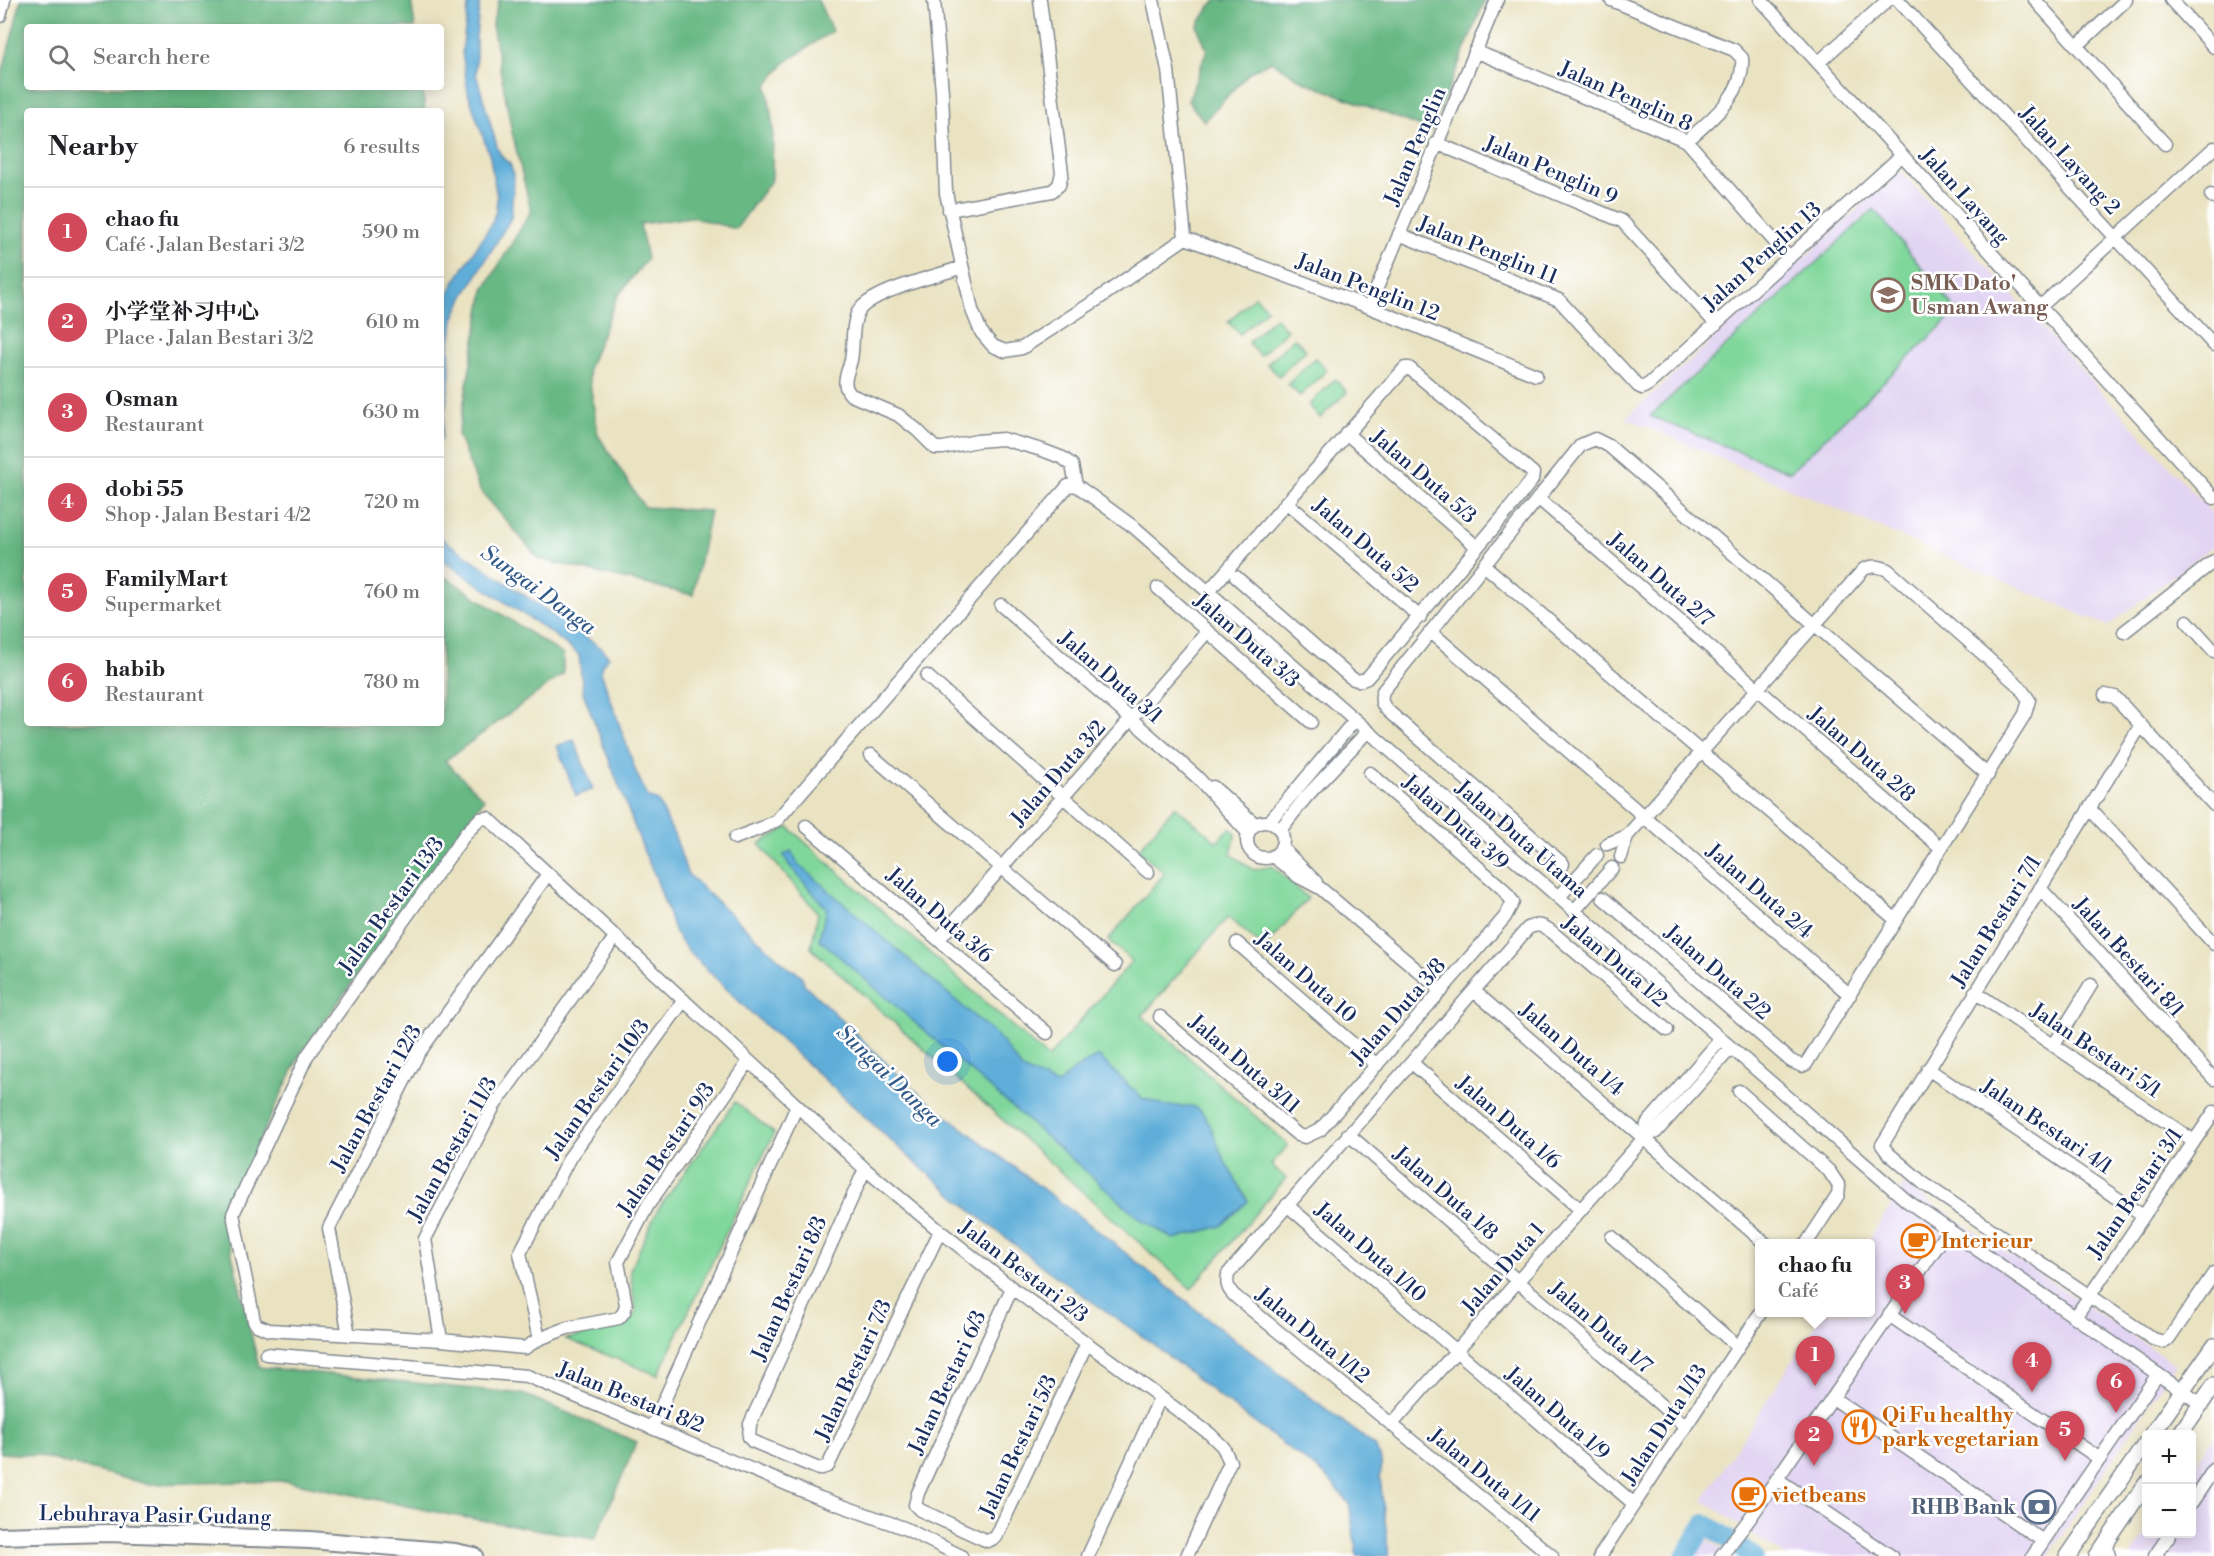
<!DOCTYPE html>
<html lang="en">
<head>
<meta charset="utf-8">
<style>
  :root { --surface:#fff; --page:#f2f2f2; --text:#202124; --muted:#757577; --line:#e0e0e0; --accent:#d1495b }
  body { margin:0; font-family:"Libre Bodoni","Noto Serif SC",serif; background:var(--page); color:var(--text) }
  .controls { position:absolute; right:18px; bottom:18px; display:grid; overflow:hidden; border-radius:6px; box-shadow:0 3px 15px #0003 }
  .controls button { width:54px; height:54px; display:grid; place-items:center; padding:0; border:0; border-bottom:2px solid var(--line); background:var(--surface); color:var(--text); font:30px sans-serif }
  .you { position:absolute; left:948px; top:1062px; width:21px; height:21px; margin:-15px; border:4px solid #fff; border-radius:50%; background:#1a73e8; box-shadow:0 0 0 9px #1a73e833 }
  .badge { display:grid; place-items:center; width:39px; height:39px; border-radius:50%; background:var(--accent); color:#fff; font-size:20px; font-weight:700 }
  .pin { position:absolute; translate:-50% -50px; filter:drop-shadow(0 2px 3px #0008) }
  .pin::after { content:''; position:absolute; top:32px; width:21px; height:18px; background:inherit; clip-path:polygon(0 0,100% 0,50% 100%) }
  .popup { position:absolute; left:1755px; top:1239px; width:120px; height:78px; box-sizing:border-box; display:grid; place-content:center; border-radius:6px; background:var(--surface); filter:drop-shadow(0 2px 4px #0005); font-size:20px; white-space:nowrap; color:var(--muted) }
  .popup b { font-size:22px; color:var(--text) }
  .popup::after { content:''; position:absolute; left:50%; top:100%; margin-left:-12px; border:12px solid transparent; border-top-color:var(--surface) }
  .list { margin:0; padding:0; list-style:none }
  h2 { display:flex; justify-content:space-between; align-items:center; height:78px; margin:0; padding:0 24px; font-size:26px }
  h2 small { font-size:20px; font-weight:400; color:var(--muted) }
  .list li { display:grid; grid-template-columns:39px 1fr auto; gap:18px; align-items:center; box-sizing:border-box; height:90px; padding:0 24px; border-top:2px solid var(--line) }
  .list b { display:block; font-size:22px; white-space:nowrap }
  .list p { margin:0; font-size:20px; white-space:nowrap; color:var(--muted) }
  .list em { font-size:20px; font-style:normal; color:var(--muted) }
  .icon { flex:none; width:33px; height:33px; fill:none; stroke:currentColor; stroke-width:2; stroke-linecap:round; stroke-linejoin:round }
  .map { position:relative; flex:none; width:2214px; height:1556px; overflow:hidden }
  .search { position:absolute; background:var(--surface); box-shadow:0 3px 15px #0003; left:24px; top:24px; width:420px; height:66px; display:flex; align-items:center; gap:15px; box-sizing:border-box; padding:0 21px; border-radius:6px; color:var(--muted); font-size:22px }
  .panel { position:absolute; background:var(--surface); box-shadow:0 3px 15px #0003; left:24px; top:108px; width:420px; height:618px; border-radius:6px }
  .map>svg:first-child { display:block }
  .built { fill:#e2d4f3 }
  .green { fill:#80d79b; stroke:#4e837c; stroke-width:1.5 }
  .forest { fill:#68b883; stroke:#427470; stroke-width:1.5 }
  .water { fill:#5faed9; stroke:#3d6e9c; stroke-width:1.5 }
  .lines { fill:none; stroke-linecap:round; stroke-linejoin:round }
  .river { stroke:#5faed9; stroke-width:20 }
  .minor-casing { stroke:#828990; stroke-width:15 }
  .major-casing { stroke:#828990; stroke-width:18 }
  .highway-casing { stroke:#828990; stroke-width:20 }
  .minor { stroke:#fff; stroke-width:12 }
  .major { stroke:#fff; stroke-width:15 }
  .highway { stroke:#fff; stroke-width:16 }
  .labels { text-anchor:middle; stroke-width:5; stroke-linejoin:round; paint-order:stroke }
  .street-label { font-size:21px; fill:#1b2f5e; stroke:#fff }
  .education-label { font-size:21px; font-weight:bold; fill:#785e54; stroke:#fff; text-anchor:start }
  .food-label { font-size:21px; font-weight:bold; fill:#c56008; stroke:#fff; text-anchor:start }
  .service-label { font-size:21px; font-weight:bold; fill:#4e5e75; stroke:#fff; text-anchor:end }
  .water-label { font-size:22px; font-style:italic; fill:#335b89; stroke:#fff }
</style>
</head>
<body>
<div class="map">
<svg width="2214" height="1556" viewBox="0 0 2214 1556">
  <rect width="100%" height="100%" fill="#fff"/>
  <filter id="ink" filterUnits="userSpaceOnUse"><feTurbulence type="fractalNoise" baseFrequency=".0167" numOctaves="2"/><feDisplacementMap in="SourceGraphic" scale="12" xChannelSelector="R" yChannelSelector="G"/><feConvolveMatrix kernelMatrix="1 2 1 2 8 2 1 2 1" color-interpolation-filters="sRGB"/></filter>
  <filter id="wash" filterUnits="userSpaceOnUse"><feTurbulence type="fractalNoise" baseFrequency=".008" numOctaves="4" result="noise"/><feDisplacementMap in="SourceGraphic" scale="24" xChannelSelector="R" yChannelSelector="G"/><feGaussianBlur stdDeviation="1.35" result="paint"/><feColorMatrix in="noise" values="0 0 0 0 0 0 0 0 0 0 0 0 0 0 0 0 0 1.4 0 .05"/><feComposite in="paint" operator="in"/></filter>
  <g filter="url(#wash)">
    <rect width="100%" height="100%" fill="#eae3c2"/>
    <path class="built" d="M1900,171L2214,515V545L2108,626L1626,418Z
      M1904,1185L2176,1364L2048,1556H1785L1703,1500L1823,1313L1870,1312V1244L1867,1243Z
      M2214,1436V1556H2130L2146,1533L2192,1534V1468Z
      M1706,1539L1731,1556H1695Z"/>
    <path class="green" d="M1874,209L1957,311L1790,472L1650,416Z
      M1255,296L1267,309L1240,334L1228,322Z
      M1275,317L1287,330L1260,356L1248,343Z
      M1294,338L1306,350L1279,376L1267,364Z
      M1315,358L1327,370L1300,396L1288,384Z
      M1335,379L1347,392L1320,418L1309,405Z
      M1175,806L1217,842L1230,828L1236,834L1231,854L1254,870L1272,866L1308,898L1264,948L1228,917L1142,1016L1288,1145L1271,1165L1286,1178L1191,1289L811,948L818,913L759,844L788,827L1048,1058L1132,961L1108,940L1165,873L1138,850Z
      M735,1102L774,1133L658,1375L566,1339L622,1327L636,1313L630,1270L657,1211Z"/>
    <path class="forest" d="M21,0H411L415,27H27V87H422L425,111H27V723H441V574L563,655V674L445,761L484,799L300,1055L223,1217L259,1367L523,1394L637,1442L595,1539L451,1515L286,1481L147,1484L35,1455L0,1453V82Z
      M499,0H818L832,31L786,62L767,85L773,128L772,179L736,229L691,217L640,224L647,259L617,297L588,369L598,435L644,507L710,511L693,595L539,559L480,490L458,435L484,290L531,211L512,132L492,25Z
      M1217,0H1485L1431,131L1305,82L1271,61L1250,72L1204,121L1188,101L1207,50L1197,26L1210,6Z"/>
    <path class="water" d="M469,0H480L476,36V74L498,150L503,158L510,164L514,176L511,218L464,296L455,315L449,345L450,374L441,441V309L452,286L491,225L496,211L497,197L490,157L468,93L462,51Z
      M441,538L603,649L609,657L602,664L601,672L636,772L648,797L658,801L676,839L687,873L696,882L791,970C799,971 803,976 804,984L911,1087L944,1114L1093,1227L1223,1331L1375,1446L1382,1465L1380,1477L1389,1556H1357L1349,1503L1327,1477L1216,1394L1153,1344L1047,1270L973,1212L909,1157L744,1006L688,951L675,933L656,878L645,854L583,692L579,655L554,635L441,559Z
      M574,740L593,789L576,796L557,746Z
      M791,851L798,864L998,1037L1022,1069L1057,1085L1074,1070L1098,1056L1142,1098L1167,1106H1192L1201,1111L1210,1125L1224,1160L1248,1201L1221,1226L1174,1239L1143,1221L819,939L827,909L789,865L784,855Z"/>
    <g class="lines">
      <path class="river" d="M1741,1548L1753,1556
        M1685,1556L1705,1524L1727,1538"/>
    </g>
  </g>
  <g filter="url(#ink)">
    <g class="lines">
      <g class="minor-casing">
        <path id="minor" d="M934,0L942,92L946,193L972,310L981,332L993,346L1005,351L1022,348L1095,301L1185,238
          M1153,0L1168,70L1185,238
          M1611,0L1734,50L1742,58C1745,95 1711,119 1687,141
          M1761,0L2214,498
          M1898,0L2214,345
          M2035,0L2165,144
          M2171,0L2214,47
          M0,16L4,0
          M2077,46L2126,0
          M1475,51L1687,141L1789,258
          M1818,63L1888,0
          M1436,143L1622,221L1716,324
          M2211,195L2214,198
          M949,210L1052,191L1059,185L1062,173L1040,0
          M1399,234L1559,300L1638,386L1642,388L1649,384L1901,156
          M1185,238L1369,307L1536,375
          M962,267C939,276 867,291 857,314C851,329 854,345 851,360C848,373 840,384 851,395L898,415L917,430L935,448H943L977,441L1003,439L1042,450L1063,458L1072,465L1076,485
          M1369,307L1497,0
          M2040,307L2214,148
          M1346,433L1477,547
          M1538,498L1941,848
          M1286,502L1420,617
          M1484,565L1896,920
          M1158,588L1311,722
          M1208,592L1405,368H1409L1533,473L1532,480L1507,512L1367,678C1360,682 1355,681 1349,676L1236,577
          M1001,605L1197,777L1248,833
          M2187,621L2214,651
          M1431,632L1850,995
          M2124,632L2214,561
          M927,676L1148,872
          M2105,695L2115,697L2214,805
          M2141,725L1882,1145L1888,1153L1923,1183L2153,1339L2164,1342L2169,1339L2214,1273
          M871,755L1115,965
          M1213,787L1255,824
          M2089,808L2214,944
          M1269,822L1355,720
          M1247 840a18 18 0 1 1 36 0a18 18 0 1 1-36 0Z
          M806,826L1047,1033
          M1280,830L1306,797L1367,732
          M735,838L764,827L777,820L1068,486L1076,485L1135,528L1907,1201L2201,1404
          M1607,844L1627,836
          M1281,847L1316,882
          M1273,856L1299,877L1320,888L1442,991
          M1563,864L1388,711C1382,705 1380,700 1383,691L1581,445L1595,439L1609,446L1988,775
          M2040,888L2214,1079
          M1559,897L1597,855
          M1603,898L1791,1061L1802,1066L1806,1064L2025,714L2029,700L2019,686L1888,570C1879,566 1873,565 1864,569L1627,836L1621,857
          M1574,911L1612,868
          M939,939L1207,632
          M1237,943L1377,1065
          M1474,991L1766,1244
          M1975,992L2194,1141
          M1160,1017L1292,1130L1298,1135L1305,1137L1320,1130L1505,917L1513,902L1502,888L1370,773
          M2054,1045L2091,985
          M749,1061L648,1205L618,1262L626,1305L624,1312L619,1318L567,1328L539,1339L525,1348L441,1340L269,1330L257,1325L254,1321L233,1214L307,1056L466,833L480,819L488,818L865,1169L940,1231L1012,1288L1210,1434L1223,1447L1230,1462L1187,1556
          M1412,1063L1581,1210
          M1928,1069L2143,1216
          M1739,1091L1829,1171L1839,1186L1838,1195L1806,1244
          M1348,1134L1685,1426
          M1644,1138L1647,1124L1721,1039
          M865,1169L750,1424L749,1437L752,1441L819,1469L828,1466L940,1231
          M1287,1205L1634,1504
          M1612,1237L1738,1347
          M1012,1288L918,1493L915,1505L920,1510L983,1539L988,1541L996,1537L1087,1343
          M1889,1315L2100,1459
          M2076,1316L2214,1112
          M349,1335L329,1228L418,1054L548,874
          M539,1339L520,1253L570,1157L684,1000
          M441,1340L425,1239L494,1106L616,936
          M266,1354L527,1376L820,1498L904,1528L961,1556
          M1833,1398L2043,1541
          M1392,1424L1644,1138L1656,1132L1731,1048
          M652,1427L797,1106
          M1777,1479L1891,1556
          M2192,1502L2214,1469
          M1088,1556L1160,1398
          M1552,1556L1236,1297C1228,1290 1226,1285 1228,1274L1528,928C1538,923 1544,926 1552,932L1667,1030
          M1600,1556L1761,1312
          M1721,1556L1748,1521L1949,1229
          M2033,1556L2158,1374
          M2109,1556L2107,1549L2110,1537
          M2155,1556L2170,1534"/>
      </g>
      <g class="major-casing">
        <path id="major" d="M2152,1434L2214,1346
          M2180,1434L2214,1385
          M2068,1556L2146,1443
          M2097,1556L2146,1484"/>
      </g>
      <g class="highway-casing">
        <path id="highway" d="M0,1536L108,1533L310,1540L455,1552L474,1556"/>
      </g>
      <use href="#minor" class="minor"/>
      <use href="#major" class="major"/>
      <use href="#highway" class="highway"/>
    </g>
  </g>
  <defs>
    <g id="school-ring" transform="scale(1.725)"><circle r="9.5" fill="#fff" stroke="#8d6e63" stroke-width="1.5"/><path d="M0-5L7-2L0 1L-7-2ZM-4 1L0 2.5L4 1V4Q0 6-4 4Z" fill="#8d6e63"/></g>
    <g id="cafe-ring" transform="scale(1.725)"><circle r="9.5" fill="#fff" stroke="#e8710a" stroke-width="1.5"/><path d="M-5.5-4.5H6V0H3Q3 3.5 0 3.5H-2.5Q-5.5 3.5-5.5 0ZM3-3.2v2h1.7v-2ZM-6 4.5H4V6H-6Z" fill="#e8710a"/></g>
    <g id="restaurant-ring" transform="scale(1.725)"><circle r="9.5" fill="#fff" stroke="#e8710a" stroke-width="1.5"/><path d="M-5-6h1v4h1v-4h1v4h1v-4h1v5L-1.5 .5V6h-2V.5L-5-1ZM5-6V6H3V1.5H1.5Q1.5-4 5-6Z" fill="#e8710a"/></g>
    <g id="bank-ring" transform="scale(1.725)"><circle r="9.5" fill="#fff" stroke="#5c6f8a" stroke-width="1.5"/><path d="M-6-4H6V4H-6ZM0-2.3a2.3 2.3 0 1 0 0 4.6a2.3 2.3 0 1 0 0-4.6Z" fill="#5c6f8a"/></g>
  </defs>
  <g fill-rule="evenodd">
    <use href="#school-ring" x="1888" y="295"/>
    <use href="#cafe-ring" x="1918" y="1241"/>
    <use href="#restaurant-ring" x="1859" y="1427"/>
    <use href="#cafe-ring" x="1749" y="1495"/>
    <use href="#bank-ring" x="2039" y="1507"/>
  </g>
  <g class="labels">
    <g class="street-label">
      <text transform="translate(1626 96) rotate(24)" y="7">Jalan Penglin 8</text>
      <text transform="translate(1415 146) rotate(-67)" y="7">Jalan Penglin</text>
      <text transform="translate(2070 160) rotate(48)" y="7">Jalan Layang 2</text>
      <text transform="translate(1551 170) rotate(23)" y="7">Jalan Penglin 9</text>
      <text transform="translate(1965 196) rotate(48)" y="7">Jalan Layang</text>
      <text transform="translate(1488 250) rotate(22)" y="7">Jalan Penglin 11</text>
      <text transform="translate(1762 256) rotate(-42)" y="7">Jalan Penglin 13</text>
      <text transform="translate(1368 287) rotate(21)" y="7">Jalan Penglin 12</text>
      <text transform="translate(1424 476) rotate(41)" y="7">Jalan Duta 5/3</text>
      <text transform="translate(1366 545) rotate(41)" y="7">Jalan Duta 5/2</text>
      <text transform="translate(1661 579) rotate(41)" y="7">Jalan Duta 2/7</text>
      <text transform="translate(1247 640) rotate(41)" y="7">Jalan Duta 3/3</text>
      <text transform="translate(1111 677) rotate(41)" y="7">Jalan Duta 3/1</text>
      <text transform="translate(1862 754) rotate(41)" y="7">Jalan Duta 2/8</text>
      <text transform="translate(1058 773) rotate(-49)" y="7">Jalan Duta 3/2</text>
      <text transform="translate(1456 822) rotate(41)" y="7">Jalan Duta 3/9</text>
      <text transform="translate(1522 839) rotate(41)" y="7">Jalan Duta Utama</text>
      <text transform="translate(1760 891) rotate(41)" y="7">Jalan Duta 2/4</text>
      <text transform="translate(391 905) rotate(-54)" y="7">Jalan Bestari 13/3</text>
      <text transform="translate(940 915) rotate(41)" y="7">Jalan Duta 3/6</text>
      <text transform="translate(1996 921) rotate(-58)" y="7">Jalan Bestari 7/1</text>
      <text transform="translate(2129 957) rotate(48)" y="7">Jalan Bestari 8/1</text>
      <text transform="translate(1615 961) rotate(40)" y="7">Jalan Duta 1/2</text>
      <text transform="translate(1718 972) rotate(41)" y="7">Jalan Duta 2/2</text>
      <text transform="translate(1306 977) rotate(41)" y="7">Jalan Duta 10</text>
      <text transform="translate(1398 1011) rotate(-49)" y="7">Jalan Duta 3/8</text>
      <text transform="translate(1572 1049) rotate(41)" y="7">Jalan Duta 1/4</text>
      <text transform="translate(2096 1050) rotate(34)" y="7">Jalan Bestari 5/1</text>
      <text transform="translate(1245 1064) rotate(41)" y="7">Jalan Duta 3/11</text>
      <text transform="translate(597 1089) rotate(-55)" y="7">Jalan Bestari 10/3</text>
      <text transform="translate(376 1098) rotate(-61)" y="7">Jalan Bestari 12/3</text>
      <text transform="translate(1509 1122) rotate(41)" y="7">Jalan Duta 1/6</text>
      <text transform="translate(2047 1126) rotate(34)" y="7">Jalan Bestari 4/1</text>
      <text transform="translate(452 1149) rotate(-61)" y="7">Jalan Bestari 11/3</text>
      <text transform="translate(666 1149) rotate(-56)" y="7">Jalan Bestari 9/3</text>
      <text transform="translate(1446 1193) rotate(41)" y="7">Jalan Duta 1/8</text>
      <text transform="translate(2135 1193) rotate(-56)" y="7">Jalan Bestari 3/1</text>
      <text transform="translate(1371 1252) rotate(41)" y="7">Jalan Duta 1/10</text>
      <text transform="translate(1503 1268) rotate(-49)" y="7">Jalan Duta 1</text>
      <text transform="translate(1024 1271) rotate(37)" y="7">Jalan Bestari 2/3</text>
      <text transform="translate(789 1288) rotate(-66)" y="7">Jalan Bestari 8/3</text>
      <text transform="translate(1601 1327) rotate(41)" y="7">Jalan Duta 1/7</text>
      <text transform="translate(1313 1335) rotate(39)" y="7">Jalan Duta 1/12</text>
      <text transform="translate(853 1370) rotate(-65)" y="7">Jalan Bestari 7/3</text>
      <text transform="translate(947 1382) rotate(-65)" y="7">Jalan Bestari 6/3</text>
      <text transform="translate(631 1397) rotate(22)" y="7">Jalan Bestari 8/2</text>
      <text transform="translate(1558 1413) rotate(41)" y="7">Jalan Duta 1/9</text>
      <text transform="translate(1664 1424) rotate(-57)" y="7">Jalan Duta 1/13</text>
      <text transform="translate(1018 1446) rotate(-65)" y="7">Jalan Bestari 5/3</text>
      <text transform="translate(1485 1475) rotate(39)" y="7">Jalan Duta 1/11</text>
      <text transform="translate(155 1515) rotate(1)" y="7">Lebuhraya Pasir Gudang</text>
    </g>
    <g class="education-label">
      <text x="1911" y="290">SMK Dato'<tspan x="1911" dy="24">Usman Awang</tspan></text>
    </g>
    <g class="food-label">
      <text x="1941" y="1248">Interieur</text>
      <text x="1882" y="1422">Qi Fu healthy<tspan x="1882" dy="24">park vegetarian</tspan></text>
      <text x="1772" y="1502">vietbeans</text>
    </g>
    <g class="service-label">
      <text x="2016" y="1514">RHB Bank</text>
    </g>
    <g class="water-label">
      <text transform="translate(539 589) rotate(36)" y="8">Sungai Danga</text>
      <text transform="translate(890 1075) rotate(44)" y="8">Sungai Danga</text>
    </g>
  </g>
</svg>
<div class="controls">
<button>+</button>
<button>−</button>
</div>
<div class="you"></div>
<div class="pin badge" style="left:1815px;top:1386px">1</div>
<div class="popup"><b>chao fu</b>Café</div>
<div class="pin badge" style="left:1814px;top:1466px">2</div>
<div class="pin badge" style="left:1905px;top:1314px">3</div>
<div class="pin badge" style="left:2032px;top:1392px">4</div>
<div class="pin badge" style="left:2065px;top:1461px">5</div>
<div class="pin badge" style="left:2116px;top:1413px">6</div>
<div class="search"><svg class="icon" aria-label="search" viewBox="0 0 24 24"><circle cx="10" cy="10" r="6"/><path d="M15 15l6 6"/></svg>Search here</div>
<section class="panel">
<h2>Nearby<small>6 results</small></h2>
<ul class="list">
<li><span class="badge">1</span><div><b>chao fu</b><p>Café · Jalan Bestari 3/2</p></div><em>590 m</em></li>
<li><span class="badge">2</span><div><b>小学堂补习中心</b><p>Place · Jalan Bestari 3/2</p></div><em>610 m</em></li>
<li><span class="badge">3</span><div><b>Osman</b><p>Restaurant</p></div><em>630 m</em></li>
<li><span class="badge">4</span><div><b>dobi 55</b><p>Shop · Jalan Bestari 4/2</p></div><em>720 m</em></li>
<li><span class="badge">5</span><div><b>FamilyMart</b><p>Supermarket</p></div><em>760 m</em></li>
<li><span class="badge">6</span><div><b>habib</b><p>Restaurant</p></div><em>780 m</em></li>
</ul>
</section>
</div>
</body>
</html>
